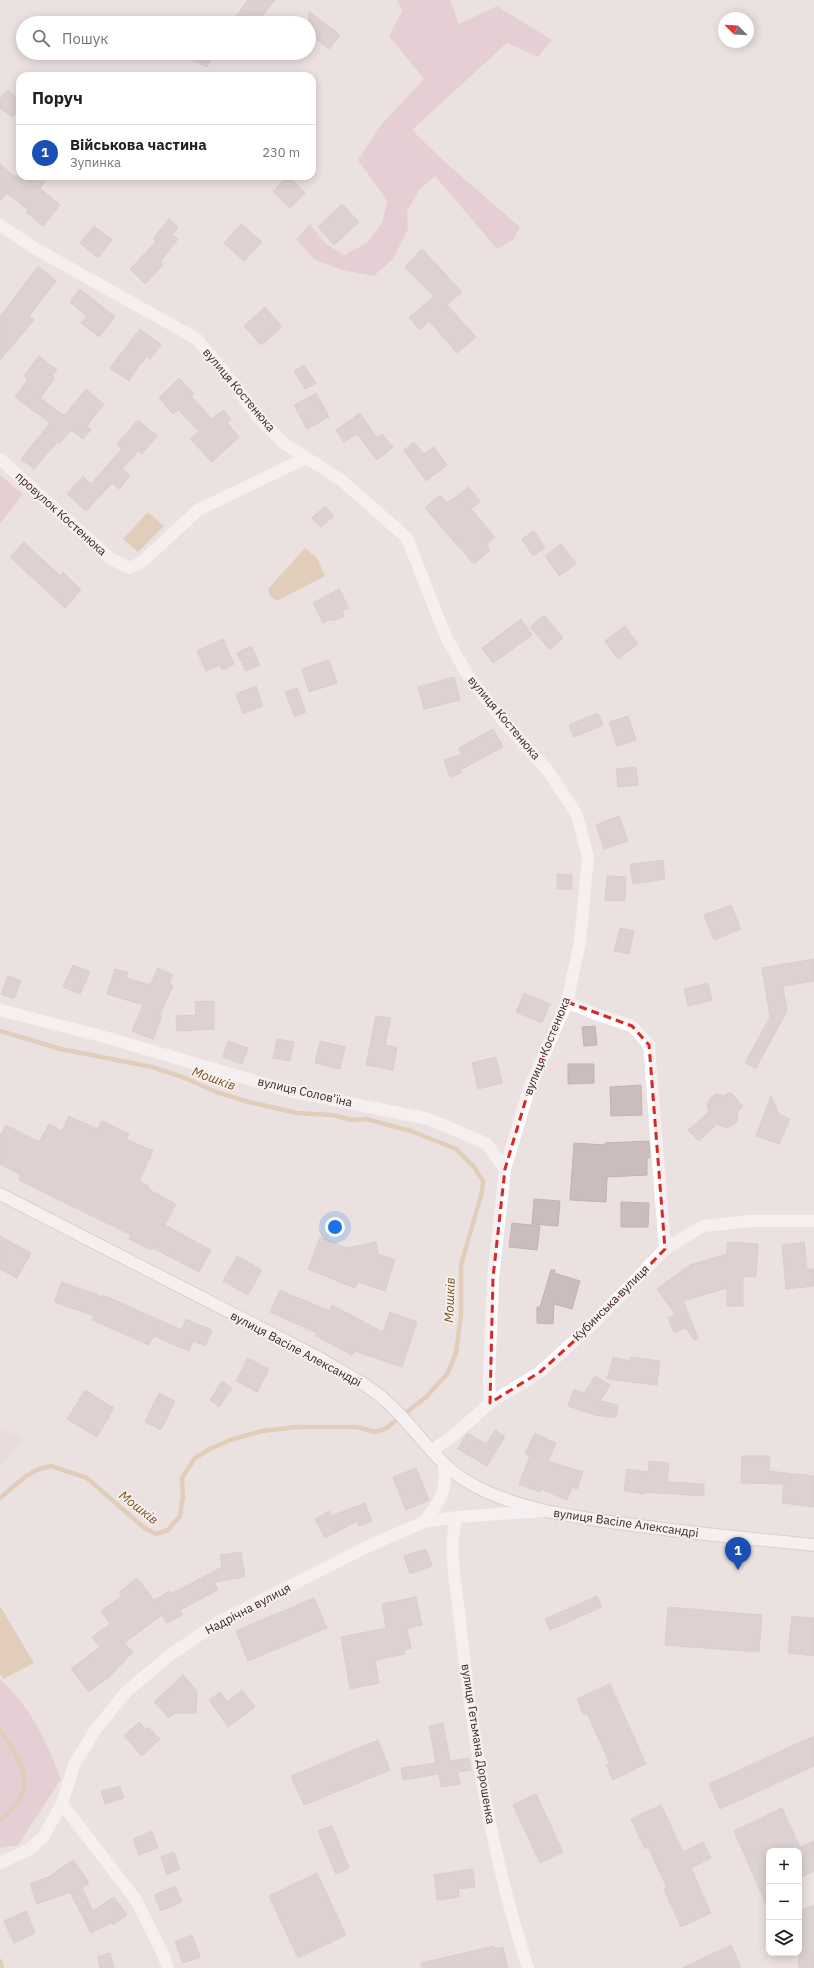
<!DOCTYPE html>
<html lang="uk">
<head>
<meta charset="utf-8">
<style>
  :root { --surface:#fff; --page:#f2f2f2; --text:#202124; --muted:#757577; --line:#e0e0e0; --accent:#5788f4 }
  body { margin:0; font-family:"IBM Plex Sans",sans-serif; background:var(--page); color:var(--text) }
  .controls { position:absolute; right:12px; bottom:12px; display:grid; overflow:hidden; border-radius:8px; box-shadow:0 2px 10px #0003 }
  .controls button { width:36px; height:36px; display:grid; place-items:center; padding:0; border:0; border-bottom:1px solid var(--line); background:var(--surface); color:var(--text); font:20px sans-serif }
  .compass { position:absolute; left:718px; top:12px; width:36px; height:36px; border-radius:50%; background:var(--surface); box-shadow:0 2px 10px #0003; rotate:294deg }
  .you { position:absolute; left:335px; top:1227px; width:14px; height:14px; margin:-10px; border:3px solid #fff; border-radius:50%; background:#1a73e8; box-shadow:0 0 0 6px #1a73e833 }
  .badge { display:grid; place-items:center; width:26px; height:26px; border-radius:50%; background:var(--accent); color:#fff; font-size:13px; font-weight:700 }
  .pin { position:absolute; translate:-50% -33px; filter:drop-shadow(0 1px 2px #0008) }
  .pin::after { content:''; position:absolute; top:21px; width:14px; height:12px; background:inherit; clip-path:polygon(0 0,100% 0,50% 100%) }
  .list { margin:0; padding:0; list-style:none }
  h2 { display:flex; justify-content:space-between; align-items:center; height:52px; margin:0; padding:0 16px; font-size:17px }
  h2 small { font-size:13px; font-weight:400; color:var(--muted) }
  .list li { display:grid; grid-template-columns:26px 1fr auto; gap:12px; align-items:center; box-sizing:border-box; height:56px; padding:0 16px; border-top:1px solid var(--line) }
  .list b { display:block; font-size:15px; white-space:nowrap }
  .list p { margin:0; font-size:13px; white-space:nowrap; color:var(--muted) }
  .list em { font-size:13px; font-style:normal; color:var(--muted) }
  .icon { flex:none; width:22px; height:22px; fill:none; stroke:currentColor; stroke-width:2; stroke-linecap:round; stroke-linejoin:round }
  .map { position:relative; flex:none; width:814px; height:1968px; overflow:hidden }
  .search { position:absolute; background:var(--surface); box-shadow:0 2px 10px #0003; left:16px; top:16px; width:300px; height:44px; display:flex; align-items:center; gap:10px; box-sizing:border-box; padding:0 14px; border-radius:22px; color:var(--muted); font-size:15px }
  .panel { position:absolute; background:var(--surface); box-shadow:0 2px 10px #0003; left:16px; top:72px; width:300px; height:108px; border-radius:12px }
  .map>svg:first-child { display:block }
  .built { fill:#dfd2d2 }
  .green { fill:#ddb9c3 }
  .water { fill:#d2b487 }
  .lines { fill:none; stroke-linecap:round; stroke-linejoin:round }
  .stream { stroke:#d2b487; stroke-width:4.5 }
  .building { fill:#ccbdbd; stroke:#c5b3b3 }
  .secondary-casing { stroke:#cbb5b4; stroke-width:14 }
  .street { stroke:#fff; stroke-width:12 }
  .secondary { stroke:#fff; stroke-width:12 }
  .marked { fill:none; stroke:#d62828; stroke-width:3; stroke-dasharray:8 5; stroke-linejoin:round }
  .labels { text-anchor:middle; stroke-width:3.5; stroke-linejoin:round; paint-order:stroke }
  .street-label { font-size:12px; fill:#3c2621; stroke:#f8f1f1 }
  .water-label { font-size:13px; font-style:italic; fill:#79541a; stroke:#f8f1f1 }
</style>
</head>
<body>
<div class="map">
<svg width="814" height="1968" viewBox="0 0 814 1968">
  <rect width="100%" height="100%" fill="#ece1e1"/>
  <path class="built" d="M0,1429L23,1439L0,1467Z"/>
  <path class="green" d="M397,0H450L459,24L497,6L552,40L538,57L507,43L412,130L447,164L520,227L513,240L497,249L435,176L419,190L407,211L408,229L393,259L374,276L342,270L315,260L296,239L310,224L326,244L344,255L367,243L382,223L387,201L358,160L380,126L424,79L389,36L402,11Z
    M0,475L23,494L0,524Z
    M0,1679C32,1709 45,1738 61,1779L18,1845L0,1848Z"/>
  <path class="water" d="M148,512L164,526L138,552L123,539Z
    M305,548L317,558L325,576L277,601L270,596L268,589Z
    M0,1606L34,1663L3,1679L0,1674Z"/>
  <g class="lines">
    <path class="stream" d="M0,1031L61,1049L152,1067L185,1078L216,1092L249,1102L297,1113L332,1115L352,1120L366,1119L411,1131L456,1149L474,1167L483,1181L482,1192L461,1265V1314L456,1353L447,1374L426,1397L385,1429L374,1432L357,1427H297L262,1431L230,1440L210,1449L195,1458L182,1478L183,1496L180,1516L168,1530L156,1534L143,1527L87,1478L51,1466L39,1469L26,1476L0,1498
      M0,1730C24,1765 40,1789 0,1820
      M0,1961L2,1968"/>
  </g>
  <path class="building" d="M248,0H275L257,23H231Z
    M309,11L340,35L329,49L309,33Z
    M178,53H214L207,67Z
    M7,90L20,100V107L12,117L0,108V99Z
    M0,164L14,176H49L40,188L60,205L43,226L26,212L28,210L7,193L0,201Z
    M288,176L305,193L290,208L273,191Z
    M342,204L359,222L334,245L318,227Z
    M169,219L178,227L172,235L178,239L160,262L163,265L145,284L130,269L156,242L153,239Z
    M241,224L262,242L244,261L224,243Z
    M94,226L112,240L98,258L80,243Z
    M422,249L462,292L447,305L476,337L457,353L429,321L420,330L409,318L434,296L405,267Z
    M38,266L56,281L29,316L34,320L0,360V317Z
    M80,289L115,317L99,337L81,323L87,316L70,302Z
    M265,307L282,327L261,345L244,326Z
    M140,329L161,345L150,359L147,356L142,363L141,362L129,381L110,368Z
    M39,356L57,370L52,375L55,378L40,398L60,413L65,415L86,389L104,404L87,426L91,430L83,439L71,430L59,444L57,442L34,469L21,459L50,423L15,397L28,379L24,376Z
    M304,365L316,383L305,389L294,371Z
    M179,378L194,394L191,396L212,419L223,410L231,419L227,423L239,437L212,462L190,439L199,431L178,410L173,414L159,398Z
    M316,393L329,417L307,429L294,405Z
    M360,413L377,438L382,434L393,447L377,460L357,434L344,442L336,430Z
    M138,420L157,436L142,454L138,451L122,469L130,476L119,489L112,483L86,511L67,494L83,476L91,484L122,449L117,444Z
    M414,442L424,454L434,447L447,465L426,481L404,450Z
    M469,487L480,502L471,509L495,537L486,545L490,550L474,564L425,508L440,495L447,503Z
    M325,506L334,516L321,527L312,518Z
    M534,531L545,548L533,556L522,539Z
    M24,542L60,576L63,572L81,590L65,608L10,557Z
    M561,544L576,564L559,576L545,556Z
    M339,589L349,608L342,611L344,616L333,621L331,619L323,623L313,603Z
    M544,615L563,638L550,650L530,627Z
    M521,619L532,635L493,663L482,648Z
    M625,626L638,644L618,659L605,641Z
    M223,639L234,664L222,670L220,665L206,671L197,651Z
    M251,646L260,665L246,671L237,653Z
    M329,660L337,683L309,692L302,669Z
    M454,677L460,700L424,709L418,687Z
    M256,686L263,706L243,714L236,694Z
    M297,688L306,712L295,717L285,692Z
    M598,713L603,725L574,737L569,725Z
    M628,716L636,740L617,746L609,722Z
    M493,729L503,747L460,770L461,773L450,777L444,760L462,754L459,748Z
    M636,767L638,785L618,787L616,769Z
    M619,816L628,841L604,849L596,825Z
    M663,860L665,879L633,884L630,864Z
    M557,874L572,875V889H557Z
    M607,876L626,877L625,901L605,900Z
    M731,905L741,929L714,940L704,915Z
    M620,928L634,931L629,954L614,951Z
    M814,959V981L783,986L787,1011L756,1068L745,1063L770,1017L762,968Z
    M73,965L90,972L80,994L63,987Z
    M158,968L173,975L169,984L173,986L159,1016H162L153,1039L132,1031L143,1005L107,994L115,969L128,972L126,978L150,985Z
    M8,976L21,981L14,999L1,994Z
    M708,983L712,1000L688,1006L684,989Z
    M524,993L550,1004L542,1023L516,1012Z
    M214,1001V1029L177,1031L176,1016L196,1015L195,1002Z
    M376,1016L391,1018L385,1045L397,1047L393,1070L366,1065Z
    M595,1026L597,1045L584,1046L582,1027Z
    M277,1039L294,1042L290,1061L273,1058Z
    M228,1041L248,1048L242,1064L223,1057Z
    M320,1041L345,1047L340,1069L315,1063Z
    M496,1057L502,1083L478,1089L472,1063Z
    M568,1064H594V1083L568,1084Z
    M641,1085L642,1115L611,1116L610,1087Z
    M730,1092L743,1106L738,1111L737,1121L733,1125L726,1128L717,1124L699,1141L688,1130L709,1112L707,1105L710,1098L716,1094L724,1096Z
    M771,1096L779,1114L790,1119L779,1144L756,1136Z
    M69,1116L98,1129L102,1121L129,1134L126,1139L153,1151L139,1181L149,1186L148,1189L176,1204L165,1225L211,1250L199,1272L153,1248L151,1250L129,1239L131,1235L19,1180L21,1175L0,1164V1136L6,1125L39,1142L49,1124L62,1131Z
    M649,1141L650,1158H647V1175L607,1177L606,1202L570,1200L574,1143L605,1145V1143Z
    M534,1199L560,1201L558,1226L532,1224Z
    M621,1202L649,1203L648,1227H621Z
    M512,1223L540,1226L537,1250L509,1247Z
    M0,1236L31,1253L17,1278L0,1269Z
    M320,1237L347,1248L376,1242L378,1254L395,1260L385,1291L358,1282L355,1288L308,1269Z
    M727,1242L758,1244L756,1277L743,1276V1306H727V1288L683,1301L698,1338L694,1340L686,1328L674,1333L668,1318L676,1315L657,1289L690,1265L727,1254Z
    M804,1242L807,1269H814V1286L786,1289L782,1245Z
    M237,1256L262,1270L248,1295L223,1281Z
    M551,1270H555L554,1273L580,1281L572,1309L554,1304L553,1324L537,1323V1307H540Z
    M62,1282L103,1297V1295L182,1330L186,1319L212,1330L205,1346L193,1341L189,1351L154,1336L149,1345L92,1320L94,1316L54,1302Z
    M280,1290L329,1311L332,1305L383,1332L390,1312L417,1322L402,1367L355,1351L352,1355L316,1336L317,1333L270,1312Z
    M613,1357L630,1361V1357L660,1361L657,1385L607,1379Z
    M248,1358L269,1369L257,1392L236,1381Z
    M595,1376L610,1385L600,1401L618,1405L616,1418L595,1415L568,1406L574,1389L584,1393Z
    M222,1381L232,1388L219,1407L210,1400Z
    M85,1390L114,1408L97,1437L67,1419Z
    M159,1393L175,1401L161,1430L145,1422Z
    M495,1430L505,1437L487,1466L458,1449L467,1433L486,1444Z
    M535,1433L556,1443L548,1461L583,1472L577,1489L572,1487L567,1500L541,1489L540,1492L519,1484L530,1456L525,1454Z
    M742,1456H770L769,1471L814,1476V1507L782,1503L784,1484L741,1483Z
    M649,1461L669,1463L667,1482L704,1484V1496L645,1492L644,1494L624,1491L627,1469L648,1472Z
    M416,1468L429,1500L406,1510L393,1477Z
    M365,1503L372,1521L359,1526L357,1521L325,1538L315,1519L329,1511L331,1516Z
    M426,1549L432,1566L410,1574L404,1556Z
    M241,1552L245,1577L214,1582L218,1590L180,1610L182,1615L167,1623L162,1615L124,1643L133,1652L109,1677L89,1692L71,1669L100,1647L92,1637L110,1624L101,1611L122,1596L119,1592L137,1578L154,1600L170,1591L171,1594L222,1567L220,1555Z
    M597,1596L602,1607L550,1630L545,1619Z
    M416,1597L422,1625L407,1628L411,1648L404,1650L405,1654L375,1660L379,1683L350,1689L341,1637L386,1628L382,1604Z
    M314,1598L327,1628L248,1661L236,1631Z
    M668,1607L762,1615L759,1652L665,1645Z
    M792,1616L814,1618V1656L788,1653Z
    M183,1675L197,1691L196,1713H175L169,1718L154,1702Z
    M610,1684L646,1764L613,1780L606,1765L610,1764L587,1713L584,1715L577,1699Z
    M242,1690L255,1707L228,1727L209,1700L220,1692L227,1702Z
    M139,1722L146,1730L148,1727L160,1739L142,1756L124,1736Z
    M443,1723L450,1761L469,1758L471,1770L458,1772L460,1784L441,1787L439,1774L403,1780L401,1768L436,1763L429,1726Z
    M814,1736V1766L720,1809L709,1784Z
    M378,1740L390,1770L304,1805L291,1776Z
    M120,1786L124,1798L105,1804L101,1791Z
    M536,1794L563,1852L540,1863L513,1805Z
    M661,1805L683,1852L703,1842L711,1858L691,1868L711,1913L681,1927L664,1889L667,1888L648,1847L645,1849L631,1819Z
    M782,1808L800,1847L814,1841V1871L799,1878V1851H769V1911L734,1831Z
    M332,1826L349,1868L336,1874L318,1831Z
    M152,1831L158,1848L139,1855L133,1839Z
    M174,1852L180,1869L167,1875L161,1857Z
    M73,1860L89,1883L82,1888L93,1911L114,1897L127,1915L113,1925L112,1922L91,1933L70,1892L37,1904L30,1884L50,1876Z
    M473,1869L475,1887L458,1889L459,1897L437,1900L434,1875Z
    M317,1873L346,1935L298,1958L269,1896Z
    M175,1886L182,1902L161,1911L154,1895Z
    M814,1905V1968H799V1911Z
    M26,1911L35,1933L14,1943L4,1921Z
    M192,1935L200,1957L183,1963L175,1942Z
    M731,1945L741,1968H682Z
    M494,1946V1949L503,1947L508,1968H422L421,1963Z
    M110,1953L114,1968H100L98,1957Z"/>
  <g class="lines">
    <g class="secondary-casing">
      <path id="secondary" d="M0,1194L321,1359C343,1373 368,1384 387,1402C412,1424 435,1461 463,1479C513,1511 582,1518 640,1526C698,1534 756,1539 814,1545"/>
    </g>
    <path class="street" d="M0,225L36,249L197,339L232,381L256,415L285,444L341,480L407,538L446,637L467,674L500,717L548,771L577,815L588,857L580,942L567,1002L529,1089L505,1169L493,1278L489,1380L490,1403
      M0,459L111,559L130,568L143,561L198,510L306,458
      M567,1002L598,1015L632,1026L649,1045L665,1249
      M0,1010L101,1036L289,1091L429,1119L487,1144L505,1169
      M433,1450L454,1435L490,1403L540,1372L594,1323L665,1249L703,1226L751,1221H814
      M457,1517C447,1548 457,1589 460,1622C473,1739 491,1856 528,1968
      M424,1522C441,1499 447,1494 444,1464
      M62,1804L136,1900L162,1952L168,1968
      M0,1863L30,1849L43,1837L62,1804L74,1765L96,1729L126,1692L170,1655L220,1621L373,1544L424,1522L457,1517L544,1511"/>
    <use href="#secondary" class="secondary"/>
  </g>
  <path d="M0 0H814V1968H0ZM567,1002L632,1026L649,1045L665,1249L594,1323L540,1372L490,1403L493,1278L505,1169L529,1089Z" fill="#ece1e1" fill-opacity=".55" fill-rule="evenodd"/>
  <path class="marked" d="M567,1002L632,1026L649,1045L665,1249L594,1323L540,1372L490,1403L493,1278L505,1169L529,1089Z"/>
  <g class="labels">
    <g class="street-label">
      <text transform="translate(239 390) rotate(50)" y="4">вулиця Костенюка</text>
      <text transform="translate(61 514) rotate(42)" y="4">провулок Костенюка</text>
      <text transform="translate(504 718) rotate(50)" y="4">вулиця Костенюка</text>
      <text transform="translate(547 1046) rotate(-68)" y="4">вулиця Костенюка</text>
      <text transform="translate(305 1092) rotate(13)" y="4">вулиця Солов'їна</text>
      <text transform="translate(611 1303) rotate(-45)" y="4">Кубинська вулиця</text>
      <text transform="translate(296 1349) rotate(28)" y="4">вулиця Васіле Александрі</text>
      <text transform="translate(626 1523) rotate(8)" y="4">вулиця Васіле Александрі</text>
      <text transform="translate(248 1609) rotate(-28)" y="4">Надрічна вулиця</text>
      <text transform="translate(478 1744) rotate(81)" y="4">вулиця Гетьмана Дорошенка</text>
    </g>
    <g class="water-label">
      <text transform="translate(214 1078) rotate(20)" y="5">Мошків</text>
      <text transform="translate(449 1300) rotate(-88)" y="5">Мошків</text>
      <text transform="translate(139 1507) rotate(38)" y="5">Мошків</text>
    </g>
  </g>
</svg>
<div class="controls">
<button>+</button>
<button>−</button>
<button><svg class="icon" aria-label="layers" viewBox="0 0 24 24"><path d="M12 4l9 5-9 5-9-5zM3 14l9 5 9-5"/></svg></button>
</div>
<svg class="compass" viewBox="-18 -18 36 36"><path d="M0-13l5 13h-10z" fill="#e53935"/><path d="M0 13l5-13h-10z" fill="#757577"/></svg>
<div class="you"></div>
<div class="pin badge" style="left:738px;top:1570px;background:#1a4fb4">1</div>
<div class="search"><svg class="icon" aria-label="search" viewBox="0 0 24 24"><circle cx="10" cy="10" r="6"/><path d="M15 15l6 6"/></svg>Пошук</div>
<section class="panel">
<h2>Поруч<small></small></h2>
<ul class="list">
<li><span class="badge" style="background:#1a4fb4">1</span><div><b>Військова частина</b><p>Зупинка</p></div><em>230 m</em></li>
</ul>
</section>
</div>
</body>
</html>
